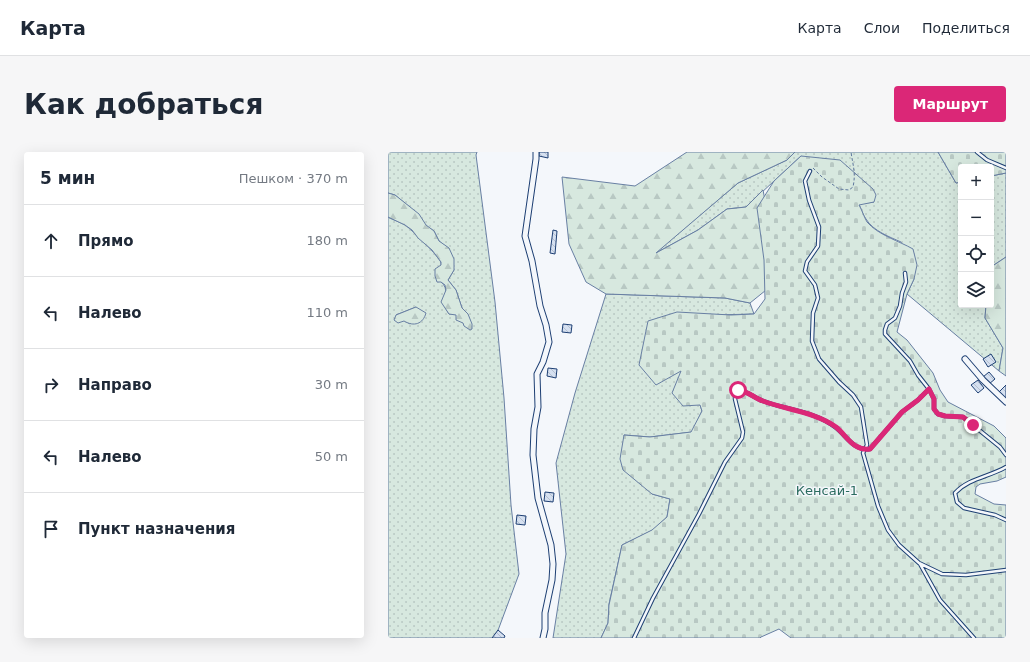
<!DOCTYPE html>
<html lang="ru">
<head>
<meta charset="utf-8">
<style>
  :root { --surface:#fff; --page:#f6f6f7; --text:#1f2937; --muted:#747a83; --line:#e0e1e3; --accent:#db2777 }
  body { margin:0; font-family:"DejaVu Sans",sans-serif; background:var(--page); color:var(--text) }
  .controls { position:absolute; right:12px; top:12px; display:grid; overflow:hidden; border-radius:4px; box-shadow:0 4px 16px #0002 }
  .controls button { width:36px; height:36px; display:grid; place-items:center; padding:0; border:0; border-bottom:1px solid var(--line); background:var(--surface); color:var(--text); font:20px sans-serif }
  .stop { position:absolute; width:12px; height:12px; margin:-9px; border:3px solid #db2777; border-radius:50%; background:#fff }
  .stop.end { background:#db2777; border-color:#fff; box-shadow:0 1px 4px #0008 }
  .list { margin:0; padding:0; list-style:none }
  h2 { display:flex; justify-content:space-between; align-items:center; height:52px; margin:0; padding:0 16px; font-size:17px }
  h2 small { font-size:13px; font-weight:400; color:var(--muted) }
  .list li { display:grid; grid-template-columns:26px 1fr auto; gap:12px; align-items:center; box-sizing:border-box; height:72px; padding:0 16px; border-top:1px solid var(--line) }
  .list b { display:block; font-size:15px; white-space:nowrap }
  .list em { font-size:13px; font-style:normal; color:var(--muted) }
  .icon { flex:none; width:22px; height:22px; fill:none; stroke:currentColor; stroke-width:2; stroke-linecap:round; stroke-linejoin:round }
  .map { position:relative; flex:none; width:618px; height:486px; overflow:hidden; border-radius:4px }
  header { display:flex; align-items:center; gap:24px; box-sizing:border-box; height:56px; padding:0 20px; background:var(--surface); border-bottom:1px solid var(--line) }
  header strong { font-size:19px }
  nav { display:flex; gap:22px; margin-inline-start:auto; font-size:14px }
  .intro { display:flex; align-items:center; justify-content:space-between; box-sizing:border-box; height:96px; padding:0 24px }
  h1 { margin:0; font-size:28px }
  .button { padding:10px 18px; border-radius:4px; background:var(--accent); color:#fff; font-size:14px; font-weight:700 }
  main { display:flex; gap:24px; padding:0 24px }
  aside { flex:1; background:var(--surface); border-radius:4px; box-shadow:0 4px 16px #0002 }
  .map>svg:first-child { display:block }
  .grass { fill:url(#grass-dots); stroke:#687fa3; fill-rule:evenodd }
  .forest { fill:url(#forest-firs); stroke:#687fa3 }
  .cemetery { fill:url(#cemetery-stones); stroke:#687fa3 }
  .building { fill:url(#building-back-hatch); stroke:#1d3f73 }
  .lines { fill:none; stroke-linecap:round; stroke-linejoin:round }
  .service-casing { stroke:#1d3f73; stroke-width:4.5 }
  .minor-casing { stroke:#1d3f73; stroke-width:7 }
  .path { stroke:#5e769c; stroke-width:1; stroke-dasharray:3 2; stroke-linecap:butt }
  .service { stroke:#f4f7fb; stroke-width:2.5 }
  .minor { stroke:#f4f7fb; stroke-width:5 }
  .route { stroke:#db2777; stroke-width:5 }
  .labels { text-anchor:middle; stroke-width:3; stroke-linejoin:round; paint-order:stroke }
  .park-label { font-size:13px; fill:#2c6c60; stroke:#f4f7fb }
</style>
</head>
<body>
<header>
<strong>Карта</strong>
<nav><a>Карта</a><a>Слои</a><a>Поделиться</a></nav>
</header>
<div class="intro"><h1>Как добраться</h1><a class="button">Маршрут</a></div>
<main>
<aside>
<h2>5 мин<small>Пешком · 370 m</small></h2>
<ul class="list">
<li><svg class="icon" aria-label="ahead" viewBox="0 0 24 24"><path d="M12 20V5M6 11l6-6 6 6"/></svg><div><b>Прямо</b></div><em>180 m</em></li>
<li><svg class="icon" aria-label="left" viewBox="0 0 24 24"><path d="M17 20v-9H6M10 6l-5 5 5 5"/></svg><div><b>Налево</b></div><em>110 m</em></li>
<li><svg class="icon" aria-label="right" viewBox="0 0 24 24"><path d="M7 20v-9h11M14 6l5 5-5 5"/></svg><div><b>Направо</b></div><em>30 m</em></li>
<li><svg class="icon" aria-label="left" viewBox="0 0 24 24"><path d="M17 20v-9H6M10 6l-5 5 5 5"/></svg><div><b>Налево</b></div><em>50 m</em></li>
<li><svg class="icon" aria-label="arrive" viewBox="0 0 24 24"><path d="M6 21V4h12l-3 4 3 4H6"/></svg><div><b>Пункт назначения</b></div></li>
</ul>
</aside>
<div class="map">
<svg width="618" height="486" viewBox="0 0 618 486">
  <defs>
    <pattern id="grass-dots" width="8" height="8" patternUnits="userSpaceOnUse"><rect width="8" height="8" fill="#d7e8df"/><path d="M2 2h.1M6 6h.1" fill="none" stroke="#b8c8c3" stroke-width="1.8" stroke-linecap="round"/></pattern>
    <pattern id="forest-firs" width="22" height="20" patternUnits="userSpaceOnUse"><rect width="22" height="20" fill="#d7e8df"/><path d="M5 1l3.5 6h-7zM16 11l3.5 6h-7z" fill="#b8c8c3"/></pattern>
    <pattern id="cemetery-stones" width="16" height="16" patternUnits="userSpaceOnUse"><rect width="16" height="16" fill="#d7e8df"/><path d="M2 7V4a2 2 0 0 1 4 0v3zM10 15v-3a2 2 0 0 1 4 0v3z" fill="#b8c8c3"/></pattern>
    <pattern id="building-back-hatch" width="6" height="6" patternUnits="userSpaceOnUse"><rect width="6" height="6" fill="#d5e0f0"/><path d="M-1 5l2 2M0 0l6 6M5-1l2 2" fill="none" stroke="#b6c1d1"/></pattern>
  </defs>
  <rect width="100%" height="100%" fill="#f4f7fb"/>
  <path class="grass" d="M0,0H89L88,3L107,150L116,246L123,353L131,422L109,481L105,486H0V65C5,68 12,70 17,73C23,77 52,105 53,111C54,117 53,124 53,130C62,137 55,147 58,156C58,158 60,160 61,162H80L74,156L68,138L60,128L66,118L61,97L51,89L46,79L37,73L30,62L7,43L0,41ZM28,155L22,172L8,163Z
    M407,0H550L568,31L573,30V153H598L597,166L615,196L611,219L519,142L526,127L513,90C502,85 485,79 478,67C475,63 473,57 471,52L486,50L413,4L358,55L339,57L310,78L266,102L350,31L399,8Z
    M618,21V105L603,115V24Z
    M218,142L337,146L362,151L366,162L327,163L293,219L312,253L314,259L304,280L262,285L236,283L264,342L282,347L279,365L265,378L234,393L221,452L220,471L213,486H165L178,402L168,311L187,241Z"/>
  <path class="forest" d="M299,0H407L399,8L350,31L268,101L310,78L339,57L358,55L375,38L380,64L383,134L362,151L337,146L218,142L198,130L181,92L174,25L247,34Z
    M0,41L7,43L31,62L38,73L46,79L51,89L61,96L66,107V118L60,128L68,138L74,156L80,162L84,172V177L82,178L76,174L75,171L68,168V163L61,162L53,150L58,138L57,133L53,130H49L47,124V117L53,113V110L44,98L30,86L24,78L17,73L0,65Z
    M618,105V224L611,219L615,196L597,166L598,153H603V115Z
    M28,155L38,161C35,172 26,175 16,169L10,171L6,168L8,163Z"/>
  <path class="cemetery" d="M550,0H618V21L603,24V15H573V30L568,31Z
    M413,4L452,8L485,37L488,43L486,50L471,53C474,58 476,65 479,70C490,83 511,89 525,97L529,113L526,127L519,142L509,180L519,188L545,221L552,238L560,250L606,274L618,286V325L609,329L592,332L588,335L587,342L606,352L618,353V486H403L391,477L373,485L372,486H213L220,471L221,453L234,393L264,378L279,365L282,347L264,342L235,318L232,307L236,283L262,285L303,280L314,259L312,253L295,254L284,241L293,219L268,233L251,213L260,169L289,160L343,163L366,162L377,147L376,108L369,56L386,29Z"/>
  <path class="building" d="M151,0H160V6L151,4Z
    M165,78L169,79L167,102L162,101Z
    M175,172L184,173L183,181L174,180Z
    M603,202L608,210L600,215L595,207Z
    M160,216L169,217L168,226L159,224Z
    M601,220L607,227L601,232L595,225Z
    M590,228L596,236L590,241L583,233Z
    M618,233V248L610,241Z
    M157,340L166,341L165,350L156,349Z
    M129,363L138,364L137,373L128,372Z
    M110,478L117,484L116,486H104Z"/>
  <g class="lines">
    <g class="service-casing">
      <path id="service" d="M589,0L599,8L618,16
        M422,19L417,29L421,48L431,75L430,94L419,110L417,119L427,133L430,146L425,161L424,189L431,207L451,230L465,243L473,255L479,293L475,301L490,354L500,378L511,393L531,411L554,422L578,423L618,418
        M517,121L518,130L514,141L512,154L507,166L499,172L497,178V182L522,209L530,223L541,237L546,247V257L550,262L557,264L575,265L612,295L618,303
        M618,315C601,325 581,326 567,341L569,350L576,356L607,363L618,368
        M532,412L552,448L586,486
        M246,486L265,446L311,362L337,310L354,286L355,280L347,247V240L350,238C360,239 366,246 375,249C399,258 426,259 447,275C459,284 465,299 482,297L514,260L530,248L541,237"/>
    </g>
    <g class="minor-casing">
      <path id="minor" d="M148,0V7L137,84L144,109L152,154L158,173L161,190L155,210L149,222L150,255L146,277L145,303L150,346L163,393L165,412L164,428L157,461V477L155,486
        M577,207L595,228L618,250"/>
    </g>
    <path class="path" d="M425,16L434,25L451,37L461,38L465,35C468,21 465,14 463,0"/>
    <use href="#service" class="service"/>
    <use href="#minor" class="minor"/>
  </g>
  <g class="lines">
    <path class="route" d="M350,238C360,239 366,246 375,249C399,258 427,260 448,275C459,284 465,299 482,297L514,260L530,248L541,237L546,247V257L550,262L557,264L575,265L585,273"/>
  </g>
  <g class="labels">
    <g class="park-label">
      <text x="439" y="343">Кенсай-1</text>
    </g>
  </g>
</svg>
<div class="controls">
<button>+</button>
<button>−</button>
<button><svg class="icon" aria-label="locate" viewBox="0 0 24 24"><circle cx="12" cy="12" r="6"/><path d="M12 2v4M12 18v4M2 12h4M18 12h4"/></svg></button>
<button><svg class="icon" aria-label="layers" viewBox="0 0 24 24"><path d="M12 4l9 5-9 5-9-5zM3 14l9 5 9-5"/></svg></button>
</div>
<div class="stop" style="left:350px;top:238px"></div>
<div class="stop end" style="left:585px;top:273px"></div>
</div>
</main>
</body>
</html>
